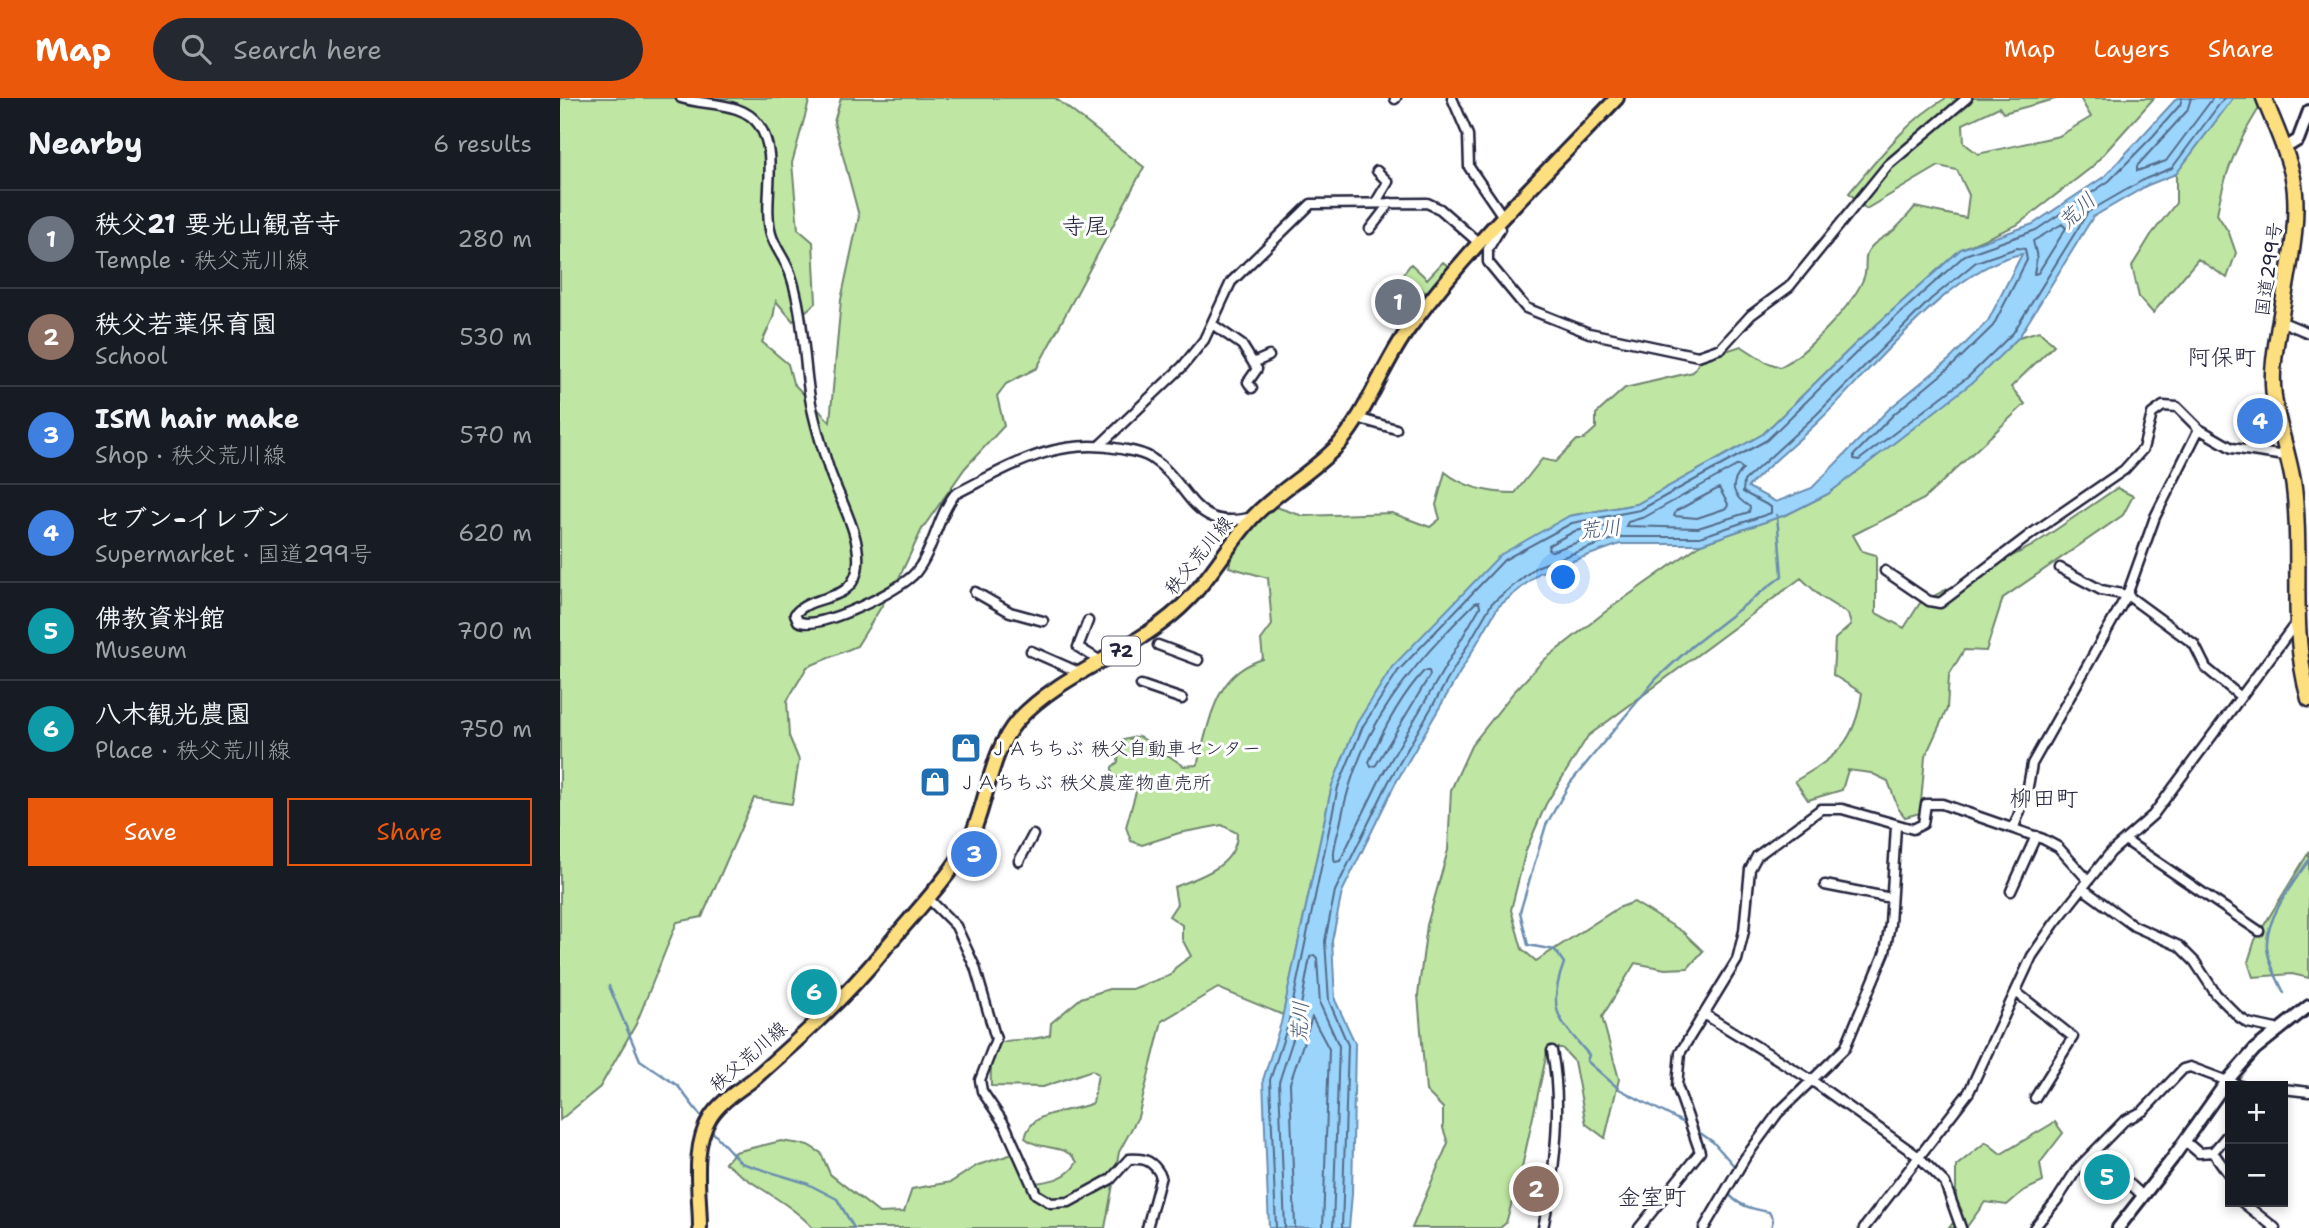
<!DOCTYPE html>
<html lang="en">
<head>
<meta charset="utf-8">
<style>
  :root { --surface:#171b24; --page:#242831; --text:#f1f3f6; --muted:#9ea1a6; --line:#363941; --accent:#ea580c }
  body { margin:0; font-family:"Shantell Sans","Klee One",sans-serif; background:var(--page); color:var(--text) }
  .controls { position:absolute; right:21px; bottom:21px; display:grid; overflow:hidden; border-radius:0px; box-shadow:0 4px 10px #0003 }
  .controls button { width:63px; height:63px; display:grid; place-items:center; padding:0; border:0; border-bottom:2px solid var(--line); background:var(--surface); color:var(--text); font:35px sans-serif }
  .you { position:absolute; left:1004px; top:480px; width:24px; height:24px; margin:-18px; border:5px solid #fff; border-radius:50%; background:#1a73e8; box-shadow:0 0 0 10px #1a73e833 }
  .badge { display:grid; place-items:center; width:46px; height:46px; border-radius:50%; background:var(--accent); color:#fff; font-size:23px; font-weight:700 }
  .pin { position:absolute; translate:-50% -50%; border:4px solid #fff; box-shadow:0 2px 7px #0006 }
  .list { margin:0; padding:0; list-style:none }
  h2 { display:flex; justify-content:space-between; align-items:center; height:91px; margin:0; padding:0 28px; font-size:30px }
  h2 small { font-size:23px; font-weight:400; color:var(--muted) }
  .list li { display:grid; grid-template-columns:46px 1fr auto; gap:21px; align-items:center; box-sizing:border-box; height:98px; padding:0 28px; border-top:2px solid var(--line) }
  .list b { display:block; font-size:26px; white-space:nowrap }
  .list p { margin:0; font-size:23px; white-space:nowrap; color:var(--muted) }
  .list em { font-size:23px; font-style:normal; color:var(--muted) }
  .actions { display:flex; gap:14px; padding:21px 28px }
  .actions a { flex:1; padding:16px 0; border:2px solid var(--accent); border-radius:0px; text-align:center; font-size:24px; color:var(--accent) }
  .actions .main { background:var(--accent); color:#fff }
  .icon { flex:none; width:38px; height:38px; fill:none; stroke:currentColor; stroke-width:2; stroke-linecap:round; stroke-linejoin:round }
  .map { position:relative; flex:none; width:1749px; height:1130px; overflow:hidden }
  header { display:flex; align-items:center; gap:42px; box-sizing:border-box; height:98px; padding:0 35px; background:var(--accent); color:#fff }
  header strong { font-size:33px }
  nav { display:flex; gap:38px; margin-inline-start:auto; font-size:24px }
  .search { width:490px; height:63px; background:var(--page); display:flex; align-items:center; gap:18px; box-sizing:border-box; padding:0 24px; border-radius:38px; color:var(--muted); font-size:26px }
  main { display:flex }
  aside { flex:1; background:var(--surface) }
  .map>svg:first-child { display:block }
  .green { fill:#bfe7a3; stroke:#70846f; stroke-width:2 }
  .water { fill:#9cd5fc; stroke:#6b8daf; stroke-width:2; fill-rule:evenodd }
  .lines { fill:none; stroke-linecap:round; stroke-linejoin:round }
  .shore { stroke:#536a88; stroke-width:2 }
  .stream { stroke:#6b8daf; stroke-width:2.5 }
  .street-casing { stroke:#22223b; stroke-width:13 }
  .secondary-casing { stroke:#22223b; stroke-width:16 }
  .primary-casing { stroke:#22223b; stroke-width:18 }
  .highway-casing { stroke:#22223b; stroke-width:19 }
  .street { stroke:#fff; stroke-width:8 }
  .secondary { stroke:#fff; stroke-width:10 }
  .primary { stroke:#fedf80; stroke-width:12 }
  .highway { stroke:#fedf80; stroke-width:14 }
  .labels { text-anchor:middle; stroke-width:6; stroke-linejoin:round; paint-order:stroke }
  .shield { fill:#fff; stroke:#646476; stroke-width:2 }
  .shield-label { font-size:18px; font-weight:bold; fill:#22223b }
  .street-label { font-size:19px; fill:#22223b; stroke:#fff }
  .poi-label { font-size:19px; fill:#22223b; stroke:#fff; text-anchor:start }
  .water-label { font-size:21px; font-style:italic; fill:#475875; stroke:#fff }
  .quarter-label { font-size:23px; fill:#22223b; stroke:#fff }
</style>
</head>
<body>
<header>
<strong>Map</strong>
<div class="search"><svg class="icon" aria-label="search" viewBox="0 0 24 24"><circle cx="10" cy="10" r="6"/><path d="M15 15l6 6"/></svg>Search here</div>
<nav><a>Map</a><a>Layers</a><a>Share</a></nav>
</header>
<main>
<aside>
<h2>Nearby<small>6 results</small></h2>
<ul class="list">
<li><span class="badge" style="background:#6b7280">1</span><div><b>秩父21 要光山観音寺</b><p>Temple · 秩父荒川線</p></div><em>280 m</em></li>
<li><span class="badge" style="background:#8d6e63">2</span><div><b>秩父若葉保育園</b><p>School</p></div><em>530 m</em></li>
<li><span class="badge" style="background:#3f7fe0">3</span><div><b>ISM hair make</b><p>Shop · 秩父荒川線</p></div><em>570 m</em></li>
<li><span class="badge" style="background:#3f7fe0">4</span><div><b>セブン-イレブン</b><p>Supermarket · 国道299号</p></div><em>620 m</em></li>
<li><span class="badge" style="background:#0f9aa8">5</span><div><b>佛教資料館</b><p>Museum</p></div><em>700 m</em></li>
<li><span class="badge" style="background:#0f9aa8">6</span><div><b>八木観光農園</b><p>Place · 秩父荒川線</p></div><em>750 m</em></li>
</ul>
<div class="actions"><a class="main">Save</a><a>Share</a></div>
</aside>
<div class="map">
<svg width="1749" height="1130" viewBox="0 0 1749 1130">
  <rect width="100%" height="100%" fill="#fff"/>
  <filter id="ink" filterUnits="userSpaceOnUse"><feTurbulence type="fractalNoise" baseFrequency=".0143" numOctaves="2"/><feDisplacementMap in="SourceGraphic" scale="14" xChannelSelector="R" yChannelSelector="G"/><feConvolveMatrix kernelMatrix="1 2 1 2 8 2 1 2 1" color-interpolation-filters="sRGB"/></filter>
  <g filter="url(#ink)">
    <path class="green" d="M0,0H250L232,65L238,131L253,144L256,205L233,223L216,203L213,220L202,244L228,266L233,285L270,324L281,202L299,118L274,24L281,0H495L584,69L477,270L446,286L437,298L444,328L405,370L362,431L339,480L297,548L247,569L227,603L229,638L239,662L232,706L194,700L142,819L117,824L76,926L40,989L0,1022Z
      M1386,0H1499L1443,15L1439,9L1403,26L1404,45L1418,56L1499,38L1531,19L1520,0H1594L1532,69L1457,127L1401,151L1295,246L1203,336L1077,406L1009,418L772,687L723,917L658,890L602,923L578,1019L559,1054L545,1130H253C228,1103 194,1089 165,1065L175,1054L221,1043L248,1047L261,1055L270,1076L319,1115L344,1114L352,1091L391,1084L418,1067L453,1056L468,1086C488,1083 506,1083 517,1064C505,1044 481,1054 465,1040C472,1010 508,1016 533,1005L538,976L532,972L483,989L431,988C428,924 448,951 490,937L491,925L521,900L549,891H572L611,877L615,870L631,858L622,841V827L609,818L617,806L614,789C640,779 677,768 677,735L662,727L619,735L582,747L571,743L566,729L577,690L575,684L552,678V669L558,664L560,643L579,638L624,668L637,667C651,623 653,576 703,561L701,542L712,527L708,480L669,469L672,455L713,408L743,418L832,415L870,429L880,421L876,407L885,374C905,390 930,395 955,395L982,361L995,364L1017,342H1023L1036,330V316L1065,290L1133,274L1141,261L1181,248L1206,264L1220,269C1245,257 1295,205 1304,179C1308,169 1302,158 1311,149C1317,142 1326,138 1333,133C1341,126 1348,117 1355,109L1406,120L1409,97L1397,72L1379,68L1306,111L1289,95C1319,60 1346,23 1386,0Z
      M1673,0H1706C1681,36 1664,73 1657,116L1669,135L1676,155L1667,180L1638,161L1593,215L1579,199L1572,168L1591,137L1616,105V76Z
      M883,164L889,169L867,196L852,183L843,192L836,185L851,166L867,181Z
      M1479,233L1494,247L1451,289L1465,306L1364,401L1293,437L1302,453L1316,457V515L1344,530L1360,505L1472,448L1557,390L1573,398L1563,417L1443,500L1426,553L1404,552L1389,577L1387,611L1365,659L1360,715L1345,719L1338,710L1328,683L1311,675L1288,672L1282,692L1248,702L1235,683C1277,658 1295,645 1302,595L1273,577L1275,541L1291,527L1288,516L1261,499L1241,480L1028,638L986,706L966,752L951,812L962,851L976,863L1058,810L1074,804L1123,834L1143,853L1128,870L1105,871L1075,865L1042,919L1059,981L1045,1040L1026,1026L1014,963L1002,950H988L962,1069L946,1125L940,1130H852L888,1045L883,1030V1010L866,993L858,897L867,827L888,752L891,692L911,648L953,595L984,562L1049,511L1141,446L1228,416L1268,396L1394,298L1459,239Z
      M1749,754V880L1732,876L1693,879L1688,864L1695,842Z
      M1495,1024L1503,1035L1480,1065L1483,1084L1463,1093L1447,1107L1425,1104L1406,1130H1389L1402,1113L1396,1101V1068L1426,1044L1441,1056Z"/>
    <path class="water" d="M1617,0H1673L1616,76L1588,87L1533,119L1459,239L1413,284L1268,396L1228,416L1141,446H1060L979,475L938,509L835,686L782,794L772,843L775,902L795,945L792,1096L789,1130H709L703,982L721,925L772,687L797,625L832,569L940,457L1009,418L1077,406L1203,336L1295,246L1401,151L1473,126L1545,78ZM1462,156L1428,223L1390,261L1329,311L1252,390L1216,404L1188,389C1210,365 1238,344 1262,320C1312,271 1394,167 1462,156Z"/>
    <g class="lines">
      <path class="shore" d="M1631,0L1627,13L1577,68V73L1606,63L1653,0
        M1502,126L1506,130L1478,175L1474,176L1477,159L1473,143Z
        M1178,367L1183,371C1168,387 1172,398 1190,409L1189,414L1138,430L1066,428L1068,424L1085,419Z
        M1159,390L1168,406L1167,410L1137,420L1114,418L1116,413Z
        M1044,428L1047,431L1045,435L992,453L988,452L989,447L1015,433Z
        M919,504L920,509L821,679L780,763L775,764C771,753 779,734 781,722C799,628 850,570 915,505Z
        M864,573H869L870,577L816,667L811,669L809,664C823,632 840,599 864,573Z
        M716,1130L710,982L728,927L778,689L803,628L838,573L944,462L1012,425L1080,412L1207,342L1300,251L1405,157L1476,132L1549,83L1593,38L1620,7L1622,0
        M725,1130L719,984L737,929L750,859L754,857L757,860L760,906L779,948L773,1130
        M735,1130L730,985L752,919L769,951L763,1130
        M782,1130L788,947L769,903L765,843L775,793L829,683L932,505L976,469L1058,439H1140L1211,415V409L1183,394L1184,383L1256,317L1371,201L1416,164L1457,150L1465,151L1467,162L1433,228L1394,266L1334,316L1294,357V361L1299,362L1408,279L1453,235L1528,114L1585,81L1612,70L1664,0"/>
      <path class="stream" d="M49,888L80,962L118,988L143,1021
        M1724,895C1718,882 1708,864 1707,849C1705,821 1733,785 1749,762
        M1128,1027L1059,991L1027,963L1029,957C999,921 986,914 1004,865L995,852L968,847L960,814L986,727L1010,685L1096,581L1132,548L1222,478L1217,417
        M149,1030L181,1065L246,1085L277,1101L294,1130
        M1136,1032L1153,1044L1176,1070
        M1167,1093C1176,1108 1193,1111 1209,1114L1213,1122L1211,1130"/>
      <g class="street-casing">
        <path id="street" d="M121,0C146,8 183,3 199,27C220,58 202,102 211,136C215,150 225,161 230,175C244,215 243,258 250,300C254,324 262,349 269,371C279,401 304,441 297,473C289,506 252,495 235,516L238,523C257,534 342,492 356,474C374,451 377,419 395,396C451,368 496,338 561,351C571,353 582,354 591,360C632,386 630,435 693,419
          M892,0L908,37L909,69L944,120
          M835,1L836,0
          M816,104L828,84L817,73
          M936,128L940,131L928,151V164L966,210L1029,235L1138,258L1161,250L1191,217L1229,189L1328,67L1407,0
          M810,131L830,105
          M1720,223L1749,235
          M652,226L682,247L697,271L688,284L692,290
          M693,265L709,258
          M797,320L836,331
          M540,347L622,269L644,242L671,184L751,106L867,105L880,111L919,145
          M1500,470L1541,492L1567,497L1634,546L1646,570L1681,599
          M1325,473L1369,503L1380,505L1471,436L1564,372L1583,351L1592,316L1603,308L1617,309L1639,331L1672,350L1725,358
          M415,494L450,514L483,523
          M528,523L518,549L542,564
          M598,547L638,562
          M471,553L523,576
          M581,587L622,601
          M1454,729L1467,694L1472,666L1567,497L1595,419L1639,331
          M1565,742L1699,833
          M459,763L473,737
          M1265,787L1331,800
          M1522,790L1574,828L1619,848L1635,864L1656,896L1679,919L1688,925L1720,932
          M1451,793L1476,738
          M367,799L396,828L415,869L436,941L420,982L422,993L445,1027L476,1096L491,1105L509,1104L551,1081L569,1061C586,1060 593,1063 601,1078L587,1130
          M1456,894L1513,939L1475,1000
          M1144,916L1251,982L1359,1059L1385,1085L1401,1130
          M1723,991L1749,994
          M1625,1043L1639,1055L1653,1054L1670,1034
          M1535,1054L1583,1098
          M1653,1054L1670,1078
          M1682,1104L1715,1130
          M983,1130C995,1073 1003,1010 992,953
          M1079,1130L1140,1054L1117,988L1120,955L1177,862L1184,833L1190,771L1197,758L1261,711H1282L1353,731L1363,726L1366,706H1382L1483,741L1498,749L1528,782
          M1144,1130L1185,1060L1218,1015L1285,950L1325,854L1330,826L1336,728
          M1304,1130L1409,994L1472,858L1494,826L1551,754L1593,717L1736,525
          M1474,1130L1497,1102L1517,1071L1564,1023L1583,1013L1623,971L1630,969L1681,988"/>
      </g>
      <g class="secondary-casing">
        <path id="secondary" d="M1725,50L1738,42L1749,13
          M1558,1130L1612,1061L1667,983L1695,951L1749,908"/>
      </g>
      <g class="primary-casing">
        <path id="primary" d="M140,1130C140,1094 131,1051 150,1020C160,1003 180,992 195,980C240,940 285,900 323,853C348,822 389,780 407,747C428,708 428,656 458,622C504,572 581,552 629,501C654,475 670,444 694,418C720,391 755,373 780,345C809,311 823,265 850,229C911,146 987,74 1057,0"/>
      </g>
      <g class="highway-casing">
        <path id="highway" d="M1704,0C1714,26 1727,52 1733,80C1744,135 1716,216 1713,275C1711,314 1729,351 1734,390C1743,461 1729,529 1749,601"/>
      </g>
      <use href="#street" class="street"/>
      <use href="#secondary" class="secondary"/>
      <use href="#primary" class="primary"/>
      <use href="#highway" class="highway"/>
    </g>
  </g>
  <defs>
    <g id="shop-square" transform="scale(1.575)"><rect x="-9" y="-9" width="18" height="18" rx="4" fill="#1f6fb2" stroke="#fff"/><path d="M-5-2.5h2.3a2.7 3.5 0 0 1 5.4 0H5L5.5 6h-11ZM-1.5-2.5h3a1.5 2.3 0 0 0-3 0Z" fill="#fff"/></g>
  </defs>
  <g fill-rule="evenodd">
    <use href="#shop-square" x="406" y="650"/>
    <use href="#shop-square" x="375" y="684"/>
  </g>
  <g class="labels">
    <rect class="shield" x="542" y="538.5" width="38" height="29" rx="5"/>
    <g class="shield-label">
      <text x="561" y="559">72</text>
    </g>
    <g class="street-label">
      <text transform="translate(1708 171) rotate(-82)" y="7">国道299号</text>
      <text transform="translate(638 457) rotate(-51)" y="7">秩父荒川線</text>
      <text transform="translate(188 958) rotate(-41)" y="7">秩父荒川線</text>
    </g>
    <g class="poi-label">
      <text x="429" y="657">ＪＡちちぶ 秩父自動車センター</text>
      <text x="398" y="691">ＪＡちちぶ 秩父農産物直売所</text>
    </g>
    <g class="water-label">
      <text transform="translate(1517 113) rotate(-43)" y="7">荒川</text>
      <text transform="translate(1040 431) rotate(-6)" y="7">荒川</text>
      <text transform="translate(740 924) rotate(-87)" y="7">荒川</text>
    </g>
    <g class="quarter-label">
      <text x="525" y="136">寺尾</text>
      <text x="1662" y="267">阿保町</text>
      <text x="1484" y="708">柳田町</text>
      <text x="1092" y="1107">金室町</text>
    </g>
  </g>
</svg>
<div class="controls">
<button>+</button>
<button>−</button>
</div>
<div class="you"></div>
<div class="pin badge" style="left:838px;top:204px;background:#6b7280">1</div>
<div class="pin badge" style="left:976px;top:1091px;background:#8d6e63">2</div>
<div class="pin badge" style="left:414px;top:756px;background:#3f7fe0">3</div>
<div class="pin badge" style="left:1700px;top:323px;background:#3f7fe0">4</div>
<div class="pin badge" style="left:1547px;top:1079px;background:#0f9aa8">5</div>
<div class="pin badge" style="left:254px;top:894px;background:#0f9aa8">6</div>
</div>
</main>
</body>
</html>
